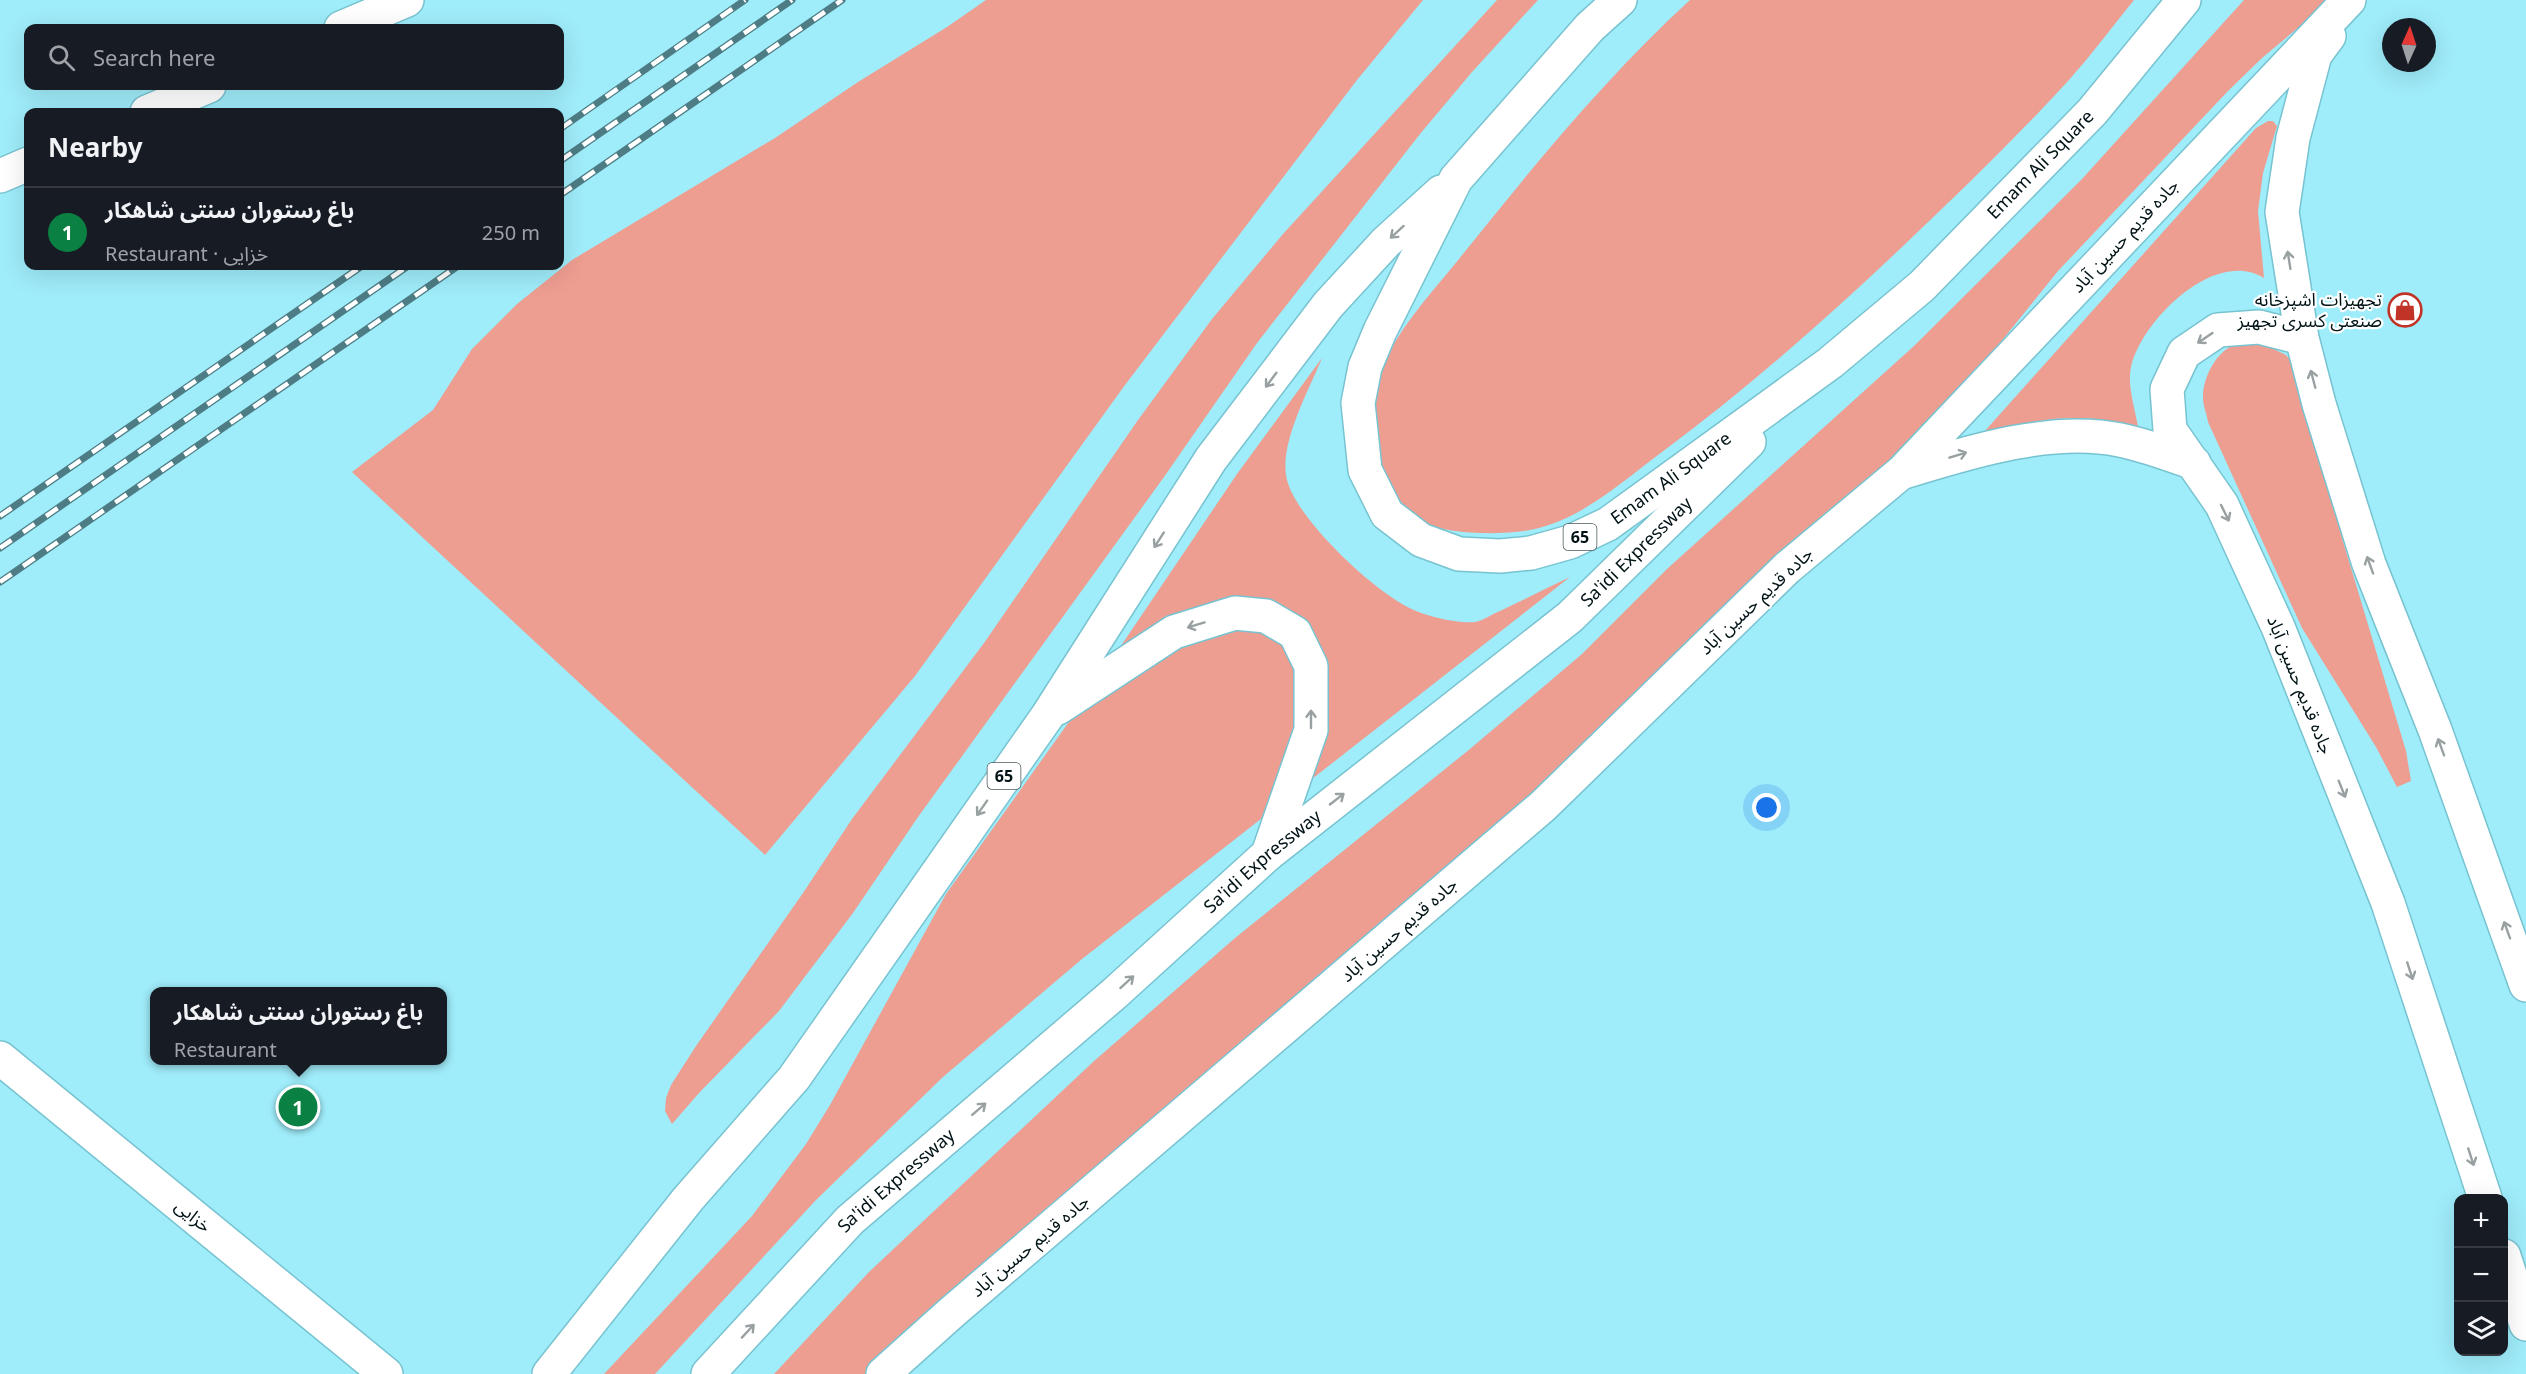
<!DOCTYPE html>
<html lang="en">
<head>
<meta charset="utf-8">
<style>
  :root { --surface:#171b24; --page:#242831; --text:#f1f3f6; --muted:#9ea1a6; --line:#363941; --accent:#0b8043 }
  body { margin:0; font-family:"Noto Sans","Noto Sans Arabic",sans-serif; background:var(--page); color:var(--text) }
  .controls { position:absolute; right:18px; bottom:18px; display:grid; overflow:hidden; border-radius:12px; box-shadow:0 6px 24px #0002 }
  .controls button { width:54px; height:54px; display:grid; place-items:center; padding:0; border:0; border-bottom:2px solid var(--line); background:var(--surface); color:var(--text); font:30px sans-serif }
  .compass { position:absolute; left:2382px; top:18px; width:54px; height:54px; border-radius:50%; background:var(--surface); box-shadow:0 6px 24px #0002; rotate:3deg }
  .you { position:absolute; left:1767px; top:808px; width:21px; height:21px; margin:-15px; border:4px solid #fff; border-radius:50%; background:#1a73e8; box-shadow:0 0 0 9px #1a73e833 }
  .badge { display:grid; place-items:center; width:39px; height:39px; border-radius:50%; background:var(--accent); color:#fff; font-size:20px; font-weight:700 }
  .pin { position:absolute; translate:-50% -50%; border:3px solid #fff; box-shadow:0 2px 6px #0006 }
  .popup { position:absolute; left:150px; top:987px; width:297px; height:78px; box-sizing:border-box; display:grid; place-content:center; border-radius:12px; background:var(--surface); filter:drop-shadow(0 2px 4px #0005); font-size:20px; white-space:nowrap; color:var(--muted) }
  .popup b { font-size:22px; color:var(--text) }
  .popup::after { content:''; position:absolute; left:50%; top:100%; margin-left:-12px; border:12px solid transparent; border-top-color:var(--surface) }
  .list { margin:0; padding:0; list-style:none }
  h2 { display:flex; justify-content:space-between; align-items:center; height:78px; margin:0; padding:0 24px; font-size:26px }
  h2 small { font-size:20px; font-weight:400; color:var(--muted) }
  .list li { display:grid; grid-template-columns:39px 1fr auto; gap:18px; align-items:center; box-sizing:border-box; height:84px; padding:0 24px; border-top:2px solid var(--line) }
  .list b { display:block; font-size:22px; white-space:nowrap }
  .list p { margin:0; font-size:20px; white-space:nowrap; color:var(--muted) }
  .list em { font-size:20px; font-style:normal; color:var(--muted) }
  .icon { flex:none; width:33px; height:33px; fill:none; stroke:currentColor; stroke-width:2; stroke-linecap:round; stroke-linejoin:round }
  .map { position:relative; flex:none; width:2526px; height:1374px; overflow:hidden }
  .search { position:absolute; background:var(--surface); box-shadow:0 6px 24px #0002; left:24px; top:24px; width:540px; height:66px; display:flex; align-items:center; gap:15px; box-sizing:border-box; padding:0 21px; border-radius:12px; color:var(--muted); font-size:22px }
  .panel { position:absolute; background:var(--surface); box-shadow:0 6px 24px #0002; left:24px; top:108px; width:540px; height:162px; border-radius:12px }
  .map>svg:first-child { display:block }
  .green { fill:#ee9e91 }
  .lines { fill:none; stroke-linecap:round; stroke-linejoin:round }
  .tertiary-casing { stroke:#77c3d0; stroke-width:36 }
  .trunk-casing { stroke:#77c3d0; stroke-width:36 }
  .tertiary { stroke:#fff; stroke-width:33 }
  .trunk { stroke:#fff; stroke-width:33 }
  .rail-casing { stroke:#4d7c84; stroke-width:7 }
  .rail { stroke:#fefffe; stroke-width:4.5; stroke-dasharray:14; stroke-linecap:butt }
  .oneway { stroke:#99a0a2 }
  .labels { text-anchor:middle; stroke-width:4.5; stroke-linejoin:round; paint-order:stroke }
  .shield { fill:#fefffe; stroke:#4c595c; stroke-width:1.5 }
  .shield-label { font-size:16px; font-weight:bold; fill:#001216 }
  .street-label { font-size:18px; fill:#001216; stroke:#fefffe }
  .poi-label { font-size:18px; fill:#001216; stroke:#fefffe; text-anchor:end }
</style>
</head>
<body>
<div class="map">
<svg width="2526" height="1374" viewBox="0 0 2526 1374">
  <rect width="100%" height="100%" fill="#9fecfa"/>
  <path class="green" d="M986,0H1423L1357,80L1125,385L915,676L765,855L352,472L433,410L472,349L517,304L572,260L775,138L858,82L947,27Z
    M1497,0H1538L1472,72L1420,134L1257,343L1164,477L918,817L853,913L779,1011L699,1093L672,1124L665,1111L666,1098L671,1085L696,1046L803,893L852,819L984,643L1138,420L1212,319L1283,234Z
    M1690,0H2134C2113,26 2092,54 2069,80C2016,138 1959,193 1902,247C1825,320 1747,389 1662,452C1623,481 1583,518 1535,529C1508,535 1459,535 1433,526C1421,521 1403,507 1397,496C1374,460 1364,417 1379,376C1394,332 1431,294 1459,259C1531,169 1605,78 1690,0Z
    M2244,0H2331L2262,58L2228,91L2058,271L1904,462L884,1374H774L869,1272L1093,1062L1235,938L1470,749L1582,654L1667,569L1914,346L2082,179Z
    M2268,121H2273L2277,126L2263,173L2258,211L2264,278C2215,247 2141,321 2131,367C2127,386 2135,408 2138,427C2077,411 2044,419 1984,432L2256,128Z
    M2261,343L2286,355L2296,367L2322,455L2342,538L2406,751L2411,781L2397,787L2376,747L2302,628L2208,422C2207,414 2203,406 2203,398C2202,379 2217,349 2237,344C2244,342 2253,343 2261,343Z
    M1322,358C1309,390 1278,445 1287,480C1297,520 1378,596 1416,611C1430,617 1461,624 1475,622C1483,621 1492,614 1500,611C1523,600 1547,588 1570,577L1082,959L943,1077L816,1200L655,1374H604L752,1216L806,1144L830,1105L946,894L1081,705L1237,474Z"/>
  <g class="lines">
    <g class="tertiary-casing">
      <path id="tertiary" d="M341,28L407,0
        M2329,36L2315,55L2293,138L2282,212L2302,338L2319,404L2369,564L2435,730L2526,985
        M147,112L209,86
        M0,176L28,164
        M2302,338L2259,327L2218,330L2184,353L2167,389L2170,430L2222,505L2278,627L2388,903L2485,1198
        M1904,472C1969,452 2051,426 2120,440C2145,445 2169,454 2194,463
        M0,1058L386,1374
        M2504,1256L2526,1324
        M883,1374L951,1313L1543,806L1787,568L1902,472L2349,0"/>
    </g>
    <g class="trunk-casing">
      <g id="trunk">
        <path id="s1" d="M1620,0L1590,27L1456,179L1380,331L1365,367L1358,403L1365,470L1387,514L1421,540L1459,554L1500,556L1531,553L1570,542L1608,524L1830,363L1922,286L2092,112L2184,0"/>
        <path d="M1058,708L1174,632L1235,613L1266,616L1295,633L1311,666V730L1268,854"/>
        <path d="M549,1374L688,1199L794,1078L1048,715L1211,459L1328,305L1386,242L1441,192"/>
        <path id="s2" d="M708,1374L850,1220L1114,994L1268,854L1570,617L1749,442"/>
      </g>
    </g>
    <use href="#tertiary" class="tertiary"/>
    <use href="#trunk" class="trunk"/>
    <g class="rail-casing">
      <path id="rail" d="M560,129L745,0
        M560,161L792,0
        M560,195L842,0
        M0,516L362,266
        M0,548L408,266
        M0,582L458,266"/>
    </g>
    <use href="#rail" class="rail"/>
  </g>
  <defs><path id="oneway-shaft" d="M-6 0H5M1.5-3L5.5 0L1.5 3" fill="none" stroke-width="1.6" stroke-linecap="round" stroke-linejoin="round" transform="scale(1.5)"/></defs>
  <g class="oneway">
    <use href="#oneway-shaft" transform="translate(1397 232) rotate(138)"/>
    <use href="#oneway-shaft" transform="translate(2289 260) rotate(-99)"/>
    <use href="#oneway-shaft" transform="translate(2205 338) rotate(146)"/>
    <use href="#oneway-shaft" transform="translate(2313 379) rotate(-105)"/>
    <use href="#oneway-shaft" transform="translate(1271 380) rotate(127)"/>
    <use href="#oneway-shaft" transform="translate(1958 455) rotate(-17)"/>
    <use href="#oneway-shaft" transform="translate(2225 513) rotate(64)"/>
    <use href="#oneway-shaft" transform="translate(1159 540) rotate(123)"/>
    <use href="#oneway-shaft" transform="translate(2370 565) rotate(-110)"/>
    <use href="#oneway-shaft" transform="translate(1196 625) rotate(163)"/>
    <use href="#oneway-shaft" transform="translate(1311 719) rotate(-90)"/>
    <use href="#oneway-shaft" transform="translate(2441 747) rotate(-110)"/>
    <use href="#oneway-shaft" transform="translate(2342 789) rotate(68)"/>
    <use href="#oneway-shaft" transform="translate(1337 799) rotate(-38)"/>
    <use href="#oneway-shaft" transform="translate(982 808) rotate(125)"/>
    <use href="#oneway-shaft" transform="translate(2507 930) rotate(-110)"/>
    <use href="#oneway-shaft" transform="translate(2410 971) rotate(72)"/>
    <use href="#oneway-shaft" transform="translate(1127 982) rotate(-42)"/>
    <use href="#oneway-shaft" transform="translate(979 1109) rotate(-41)"/>
    <use href="#oneway-shaft" transform="translate(2471 1157) rotate(72)"/>
    <use href="#oneway-shaft" transform="translate(748 1331) rotate(-47)"/>
  </g>
  <defs>
    <g id="shop-ring" transform="scale(1.725)"><circle r="9.5" fill="#fefffe" stroke="#c03326" stroke-width="1.5"/><path d="M-5-2.5h2.3a2.7 3.5 0 0 1 5.4 0H5L5.5 6h-11ZM-1.5-2.5h3a1.5 2.3 0 0 0-3 0Z" fill="#c03326"/></g>
  </defs>
  <g fill-rule="evenodd">
    <use href="#shop-ring" x="2405" y="310"/>
  </g>
  <g class="labels">
    <g class="shield">
      <rect x="1563.5" y="524" width="33" height="26" rx="4.5"/>
      <rect x="987.5" y="763" width="33" height="26" rx="4.5"/>
    </g>
    <g class="shield-label">
      <text x="1580" y="543">65</text>
      <text x="1004" y="782">65</text>
    </g>
    <g class="street-label">
      <text dy="6" stroke="none"><textPath href="#s1" startOffset="1407">Emam Ali Square</textPath></text>
      <text transform="translate(2125 236) rotate(-47)" y="6">جاده قدیم حسین آباد</text>
      <text dy="6" stroke="none"><textPath href="#s1" startOffset="921">Emam Ali Square</textPath></text>
      <text dy="6" stroke="none"><textPath href="#s2" startOffset="1242">Sa'idi Expressway</textPath></text>
      <text transform="translate(1756 601) rotate(-43)" y="6">جاده قدیم حسین آباد</text>
      <text transform="translate(2300 685) rotate(68)" y="6">جاده قدیم حسین آباد</text>
      <text dy="6" stroke="none"><textPath href="#s2" startOffset="756">Sa'idi Expressway</textPath></text>
      <text transform="translate(1399 930) rotate(-41)" y="6">جاده قدیم حسین آباد</text>
      <text dy="6" stroke="none"><textPath href="#s2" startOffset="270">Sa'idi Expressway</textPath></text>
      <text transform="translate(193 1216) rotate(39)" y="6">خزایی</text>
      <text transform="translate(1030 1246) rotate(-40)" y="6">جاده قدیم حسین آباد</text>
    </g>
    <g class="poi-label">
      <text x="2382" y="306">تجهیزات اشپزخانه<tspan x="2382" dy="21">صنعتی کسری تجهیز</tspan></text>
    </g>
  </g>
</svg>
<div class="controls">
<button>+</button>
<button>−</button>
<button><svg class="icon" aria-label="layers" viewBox="0 0 24 24"><path d="M12 4l9 5-9 5-9-5zM3 14l9 5 9-5"/></svg></button>
</div>
<svg class="compass" viewBox="-18 -18 36 36"><path d="M0-13l5 13h-10z" fill="#e53935"/><path d="M0 13l5-13h-10z" fill="#9ea1a6"/></svg>
<div class="you"></div>
<div class="pin badge" style="left:298px;top:1107px">1</div>
<div class="popup"><b>باغ رستوران سنتی شاهکار</b>Restaurant</div>
<div class="search"><svg class="icon" aria-label="search" viewBox="0 0 24 24"><circle cx="10" cy="10" r="6"/><path d="M15 15l6 6"/></svg>Search here</div>
<section class="panel">
<h2>Nearby<small></small></h2>
<ul class="list">
<li><span class="badge">1</span><div><b>باغ رستوران سنتی شاهکار</b><p>Restaurant · خزایی</p></div><em>250 m</em></li>
</ul>
</section>
</div>
</body>
</html>
